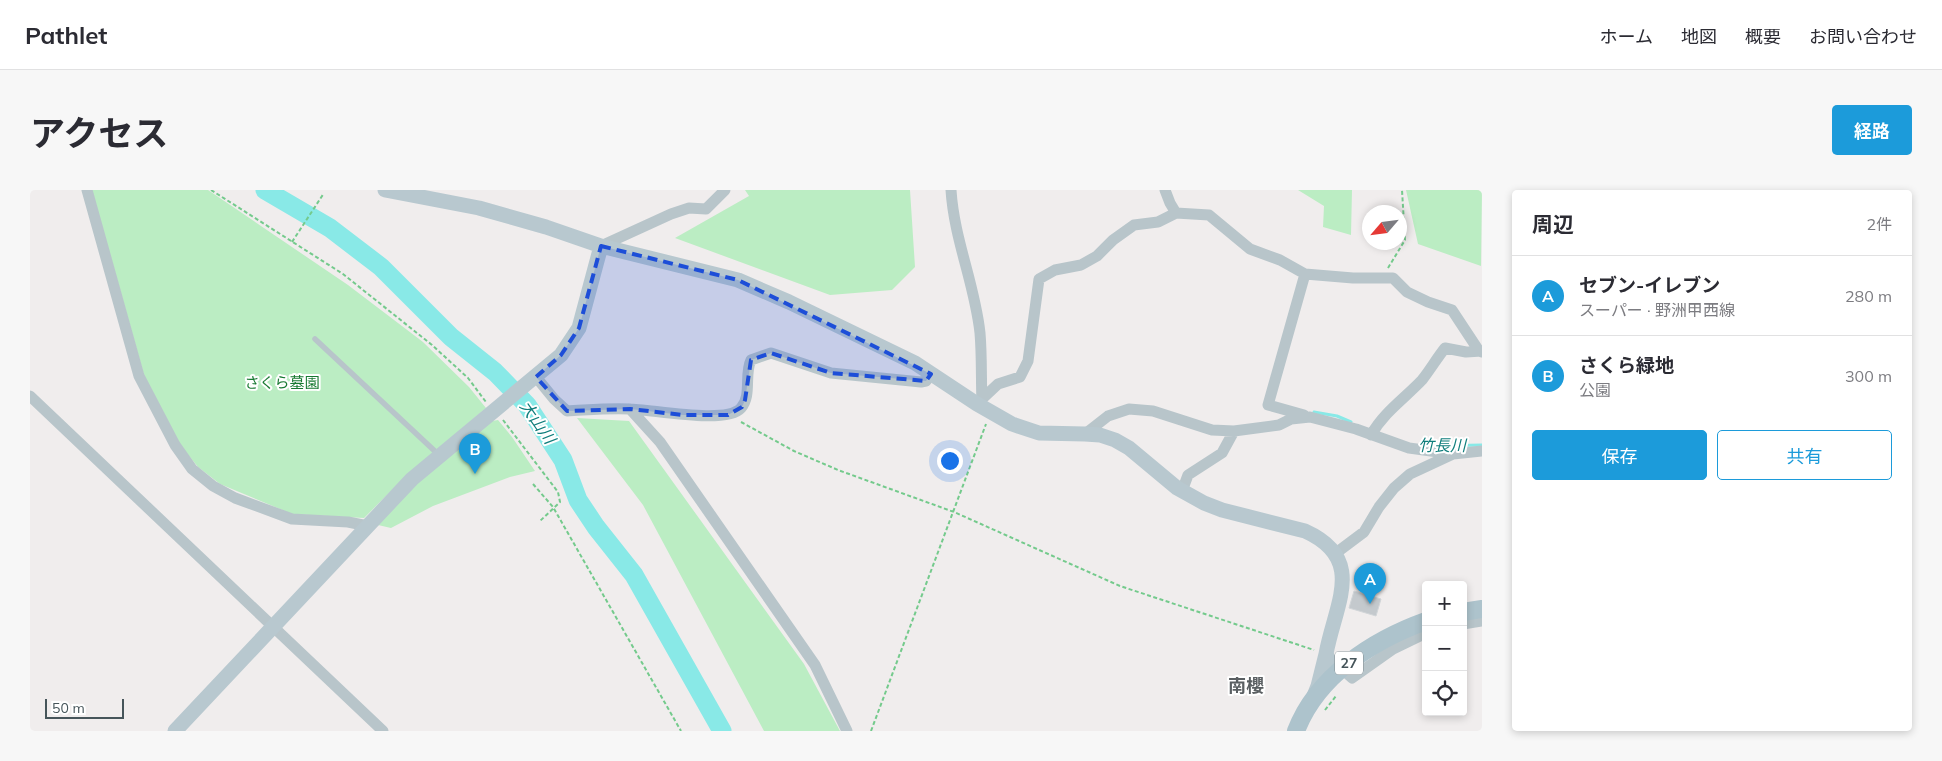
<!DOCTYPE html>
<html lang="ja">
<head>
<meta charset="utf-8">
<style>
  :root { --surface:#fff; --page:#f7f7f7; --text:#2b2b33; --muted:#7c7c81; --line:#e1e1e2; --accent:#1c9bda }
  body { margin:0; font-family:Mulish,"Noto Sans JP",sans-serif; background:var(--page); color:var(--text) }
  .controls { position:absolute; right:15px; bottom:15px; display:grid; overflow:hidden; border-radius:5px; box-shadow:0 2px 8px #0003 }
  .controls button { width:45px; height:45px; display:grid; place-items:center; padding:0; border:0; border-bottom:1px solid var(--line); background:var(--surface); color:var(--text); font:25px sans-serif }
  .compass { position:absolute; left:1332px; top:15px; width:45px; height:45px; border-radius:50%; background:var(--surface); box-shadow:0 2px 8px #0003; rotate:242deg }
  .scale { position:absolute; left:15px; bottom:12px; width:79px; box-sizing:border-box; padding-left:5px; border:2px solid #46555a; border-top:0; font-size:14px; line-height:18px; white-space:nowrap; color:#46555a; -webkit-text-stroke:4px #fff; paint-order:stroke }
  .you { position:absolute; left:919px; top:270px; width:18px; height:18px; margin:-12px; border:4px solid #fff; border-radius:50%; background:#1a73e8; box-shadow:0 0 0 8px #1a73e833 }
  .badge { display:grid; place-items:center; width:32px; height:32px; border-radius:50%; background:var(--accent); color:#fff; font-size:16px; font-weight:700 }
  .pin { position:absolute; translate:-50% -41px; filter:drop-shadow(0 1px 2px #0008) }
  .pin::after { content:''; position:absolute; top:26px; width:18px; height:15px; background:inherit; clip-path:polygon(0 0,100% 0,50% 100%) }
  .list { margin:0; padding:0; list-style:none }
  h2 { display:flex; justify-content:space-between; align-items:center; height:65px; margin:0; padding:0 20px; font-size:21px }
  h2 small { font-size:16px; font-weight:400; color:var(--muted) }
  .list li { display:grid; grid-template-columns:32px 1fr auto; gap:15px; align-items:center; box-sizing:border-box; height:80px; padding:0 20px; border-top:1px solid var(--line) }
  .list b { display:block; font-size:19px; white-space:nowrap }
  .list p { margin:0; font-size:16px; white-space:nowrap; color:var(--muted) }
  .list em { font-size:16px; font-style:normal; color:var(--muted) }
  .actions { display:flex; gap:10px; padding:15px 20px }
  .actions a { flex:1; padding:11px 0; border:1px solid var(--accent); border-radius:5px; text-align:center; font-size:18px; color:var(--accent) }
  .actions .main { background:var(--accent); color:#fff }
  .icon { flex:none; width:28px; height:28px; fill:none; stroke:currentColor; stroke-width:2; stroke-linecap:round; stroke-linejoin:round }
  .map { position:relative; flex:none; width:1452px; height:541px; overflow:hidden; border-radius:5px }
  header { display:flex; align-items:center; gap:30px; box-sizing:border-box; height:70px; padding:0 25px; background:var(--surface); border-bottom:1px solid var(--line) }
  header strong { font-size:24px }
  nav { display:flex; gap:28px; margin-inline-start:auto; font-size:18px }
  .intro { display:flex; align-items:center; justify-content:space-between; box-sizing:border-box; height:120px; padding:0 30px }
  h1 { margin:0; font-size:35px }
  .button { padding:12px 22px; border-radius:5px; background:var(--accent); color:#fff; font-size:18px; font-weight:700 }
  main { display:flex; gap:30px; padding:0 30px }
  aside { flex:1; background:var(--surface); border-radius:5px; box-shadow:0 2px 8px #0003 }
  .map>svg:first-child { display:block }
  .green { fill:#bbedc3 }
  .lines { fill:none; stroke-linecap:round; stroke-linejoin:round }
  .stream { stroke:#89e9e7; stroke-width:3 }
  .river { stroke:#89e9e7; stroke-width:19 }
  .building { fill:#c4c9cd; stroke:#d1d5d8 }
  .path { stroke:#74ca8c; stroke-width:2; stroke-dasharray:4 2.5; stroke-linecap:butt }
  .lane { stroke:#b8c5ca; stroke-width:5.5 }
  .street { stroke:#b8c5ca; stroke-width:11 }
  .secondary { stroke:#b8c8cf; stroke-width:15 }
  .primary { stroke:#adc3cc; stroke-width:18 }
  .marked { fill:#1d4ed8; fill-opacity:0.2; stroke:#1d4ed8; stroke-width:4; stroke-dasharray:10 6; stroke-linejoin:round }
  .labels { text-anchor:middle; stroke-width:4; stroke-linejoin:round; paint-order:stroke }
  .shield { fill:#fff; stroke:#7e888c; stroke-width:1 }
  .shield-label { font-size:14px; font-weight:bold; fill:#46555a }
  .park-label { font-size:15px; fill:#187932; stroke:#fff }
  .water-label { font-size:16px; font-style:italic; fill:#107e7c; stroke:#fff }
  .quarter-label { font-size:18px; font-weight:bold; fill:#5a5f62; stroke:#fff }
</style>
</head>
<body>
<header>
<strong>Pathlet</strong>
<nav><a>ホーム</a><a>地図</a><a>概要</a><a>お問い合わせ</a></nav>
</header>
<div class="intro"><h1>アクセス</h1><a class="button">経路</a></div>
<main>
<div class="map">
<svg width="1452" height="541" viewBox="0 0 1452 541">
  <rect width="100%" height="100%" fill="#f0eded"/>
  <path class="green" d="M62,0H178L318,95L393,152L439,197L456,218L374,288L334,328L262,324L190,294L168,277L151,256L114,185Z
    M715,0H880L885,77L862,100L800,105L645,48L719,6Z
    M1268,0H1322L1321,45L1293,37L1294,16Z
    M1376,0H1452L1451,76L1388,54Z
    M547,228L599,231L774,474L810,541H734L613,315Z
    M468,230L482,247L505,281L480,287L403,316L361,338L348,335L386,293L462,231Z"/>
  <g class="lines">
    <path class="stream" d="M1284,222L1307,226L1321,232
      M1403,256L1452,255"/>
    <path class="river" d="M235,0L300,38L351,77L421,147L465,182L497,215L533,270L548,310L566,337L604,385L692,541"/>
  </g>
  <path class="building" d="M1324,401L1351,409L1346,426L1319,418Z"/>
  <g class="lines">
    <path class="path" d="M181,0L313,84L402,155L438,188L456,212
      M262,52L294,3
      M1358,78L1375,50L1372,0
      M473,230L528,302L530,312L510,331
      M711,232L764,261L808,280L924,322L1090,396L1284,460
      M503,294L523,317L651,541
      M1295,520L1306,506
      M841,541L956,234"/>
    <path class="lane" d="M285,149L409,265"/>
    <path class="street" d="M57,0L109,186L145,255L162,279L183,296L205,308L262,329L318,332L338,336
      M921,0C924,49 945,95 950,143C952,166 951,190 952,213
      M1135,0L1140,13L1146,23
      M571,56L641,24L659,18L676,19L695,0
      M506,187L524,209L537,221C558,220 578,218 599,219C621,219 696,235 711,218C722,206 714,184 721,170L741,163L801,183L891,192L896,191L901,184
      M0,206L353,541
      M952,209L968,194L990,187L998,171L1009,89L1025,80L1051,75L1067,66L1083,50L1104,35L1128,32L1146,23L1179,25L1220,59L1250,70L1275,84L1323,88H1363L1377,102L1398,112L1422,120L1449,161L1452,162
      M600,219L630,252L785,475L817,541
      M1274,225L1238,215L1275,84
      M1055,244L1078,226L1099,219L1123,221L1182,240L1204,241L1249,235L1261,229L1280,227L1326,239L1379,258L1423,264L1452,261
      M1341,245C1354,222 1374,209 1392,190C1400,180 1407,168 1415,158L1436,162L1452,161
      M1152,301L1158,285L1192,263L1204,241
      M1306,363L1334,342L1349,317L1364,298L1380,284L1423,264
      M1433,434L1452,431
      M1312,479L1322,488L1363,459L1396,443"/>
    <path class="secondary" d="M355,0L449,18L516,37L571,56L708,90L759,112L885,173L947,214L982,234L1009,243L1055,244L1070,245L1085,250L1099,258L1147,298L1174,313L1192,320L1275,341C1337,369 1305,414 1296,464L1302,476L1312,479
      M1284,506L1288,496L1296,464
      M145,541L382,289L531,165L549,138L571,56"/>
    <path class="primary" d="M1433,422L1452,419
      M1266,541C1287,486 1343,450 1396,431"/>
  </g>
  <path class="marked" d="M571,56L708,90L901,184L896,191L801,183L741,163L721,170L715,210L712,217L698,225H653L600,219L537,221L506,187L531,165L549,138Z"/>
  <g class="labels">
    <rect class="shield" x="1305" y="461.5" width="28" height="23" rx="4"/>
    <g class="shield-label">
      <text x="1319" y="478">27</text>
    </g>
    <g class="park-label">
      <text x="252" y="198">さくら墓園</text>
    </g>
    <g class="water-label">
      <text transform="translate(508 232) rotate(55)" y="6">大山川</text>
      <text x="1412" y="261">竹長川</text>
    </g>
    <g class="quarter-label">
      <text x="1216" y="502">南櫻</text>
    </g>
  </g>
</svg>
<div class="controls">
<button>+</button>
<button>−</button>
<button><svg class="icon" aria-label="locate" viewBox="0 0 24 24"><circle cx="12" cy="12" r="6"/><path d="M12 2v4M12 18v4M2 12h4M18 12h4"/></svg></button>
</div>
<svg class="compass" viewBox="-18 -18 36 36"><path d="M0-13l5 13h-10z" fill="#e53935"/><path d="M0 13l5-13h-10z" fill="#7c7c81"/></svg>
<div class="scale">50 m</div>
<div class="you"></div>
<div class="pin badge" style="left:1340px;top:414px">A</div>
<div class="pin badge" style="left:445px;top:284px">B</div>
</div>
<aside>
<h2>周辺<small>2件</small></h2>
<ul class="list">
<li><span class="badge">A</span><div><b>セブン-イレブン</b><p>スーパー · 野洲甲西線</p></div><em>280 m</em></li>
<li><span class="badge">B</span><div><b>さくら緑地</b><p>公園</p></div><em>300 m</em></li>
</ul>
<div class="actions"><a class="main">保存</a><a>共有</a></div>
</aside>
</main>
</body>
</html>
